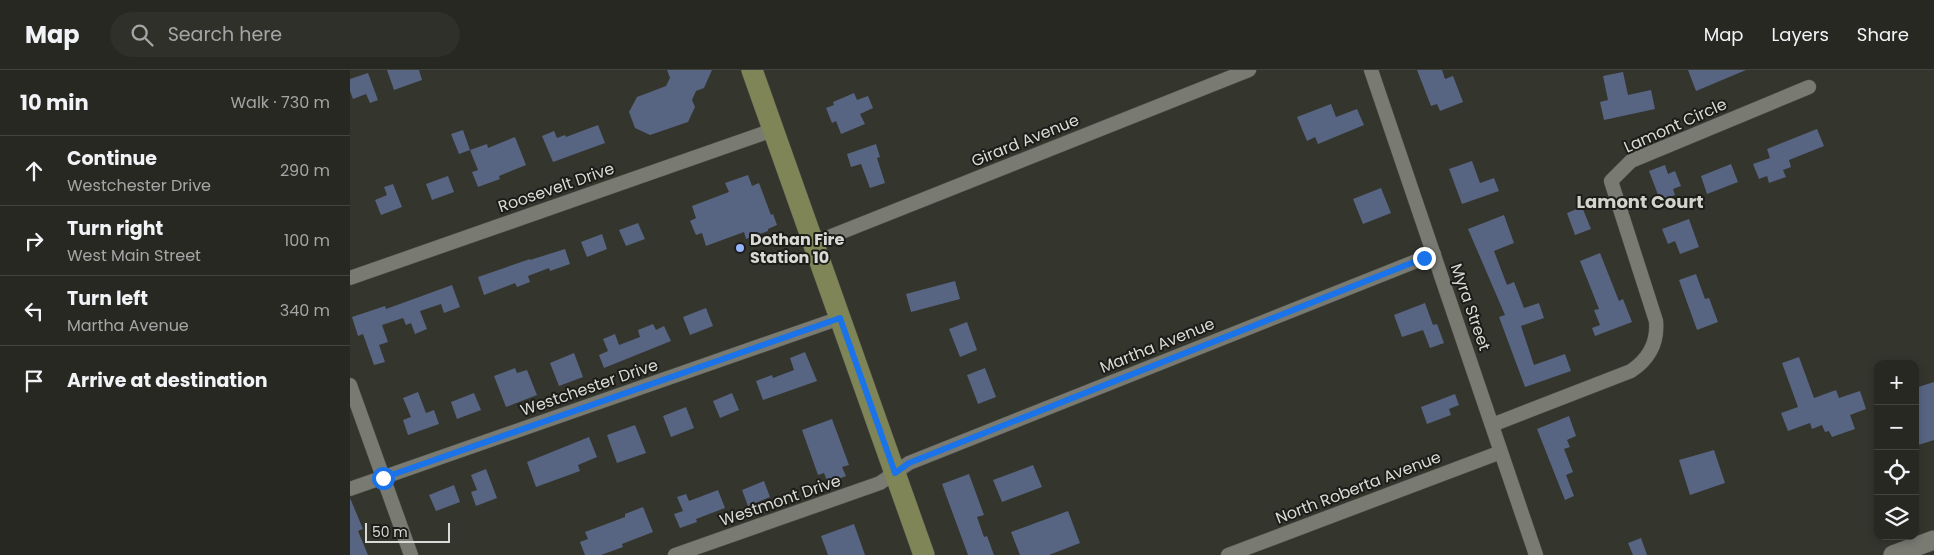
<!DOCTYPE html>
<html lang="en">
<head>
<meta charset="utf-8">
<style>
  :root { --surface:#272822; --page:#2f302a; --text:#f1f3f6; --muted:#a4a6a5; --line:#434440 }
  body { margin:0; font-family:Poppins,sans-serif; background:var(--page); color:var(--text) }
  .controls { position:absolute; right:15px; bottom:15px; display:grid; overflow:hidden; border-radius:10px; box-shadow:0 2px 8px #0003 }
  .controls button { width:45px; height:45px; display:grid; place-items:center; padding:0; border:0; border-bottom:1px solid var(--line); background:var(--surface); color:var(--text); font:25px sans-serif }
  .scale { position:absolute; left:15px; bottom:12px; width:85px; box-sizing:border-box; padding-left:5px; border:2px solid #d9dad5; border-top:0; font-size:14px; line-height:18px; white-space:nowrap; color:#d9dad5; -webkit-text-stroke:4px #1c1d19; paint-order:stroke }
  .stop { position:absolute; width:15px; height:15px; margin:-11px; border:4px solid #1a73e8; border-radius:50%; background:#fff }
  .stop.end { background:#1a73e8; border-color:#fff; box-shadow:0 1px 5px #0008 }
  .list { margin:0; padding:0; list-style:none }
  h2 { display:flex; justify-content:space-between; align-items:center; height:65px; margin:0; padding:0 20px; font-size:21px }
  h2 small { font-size:16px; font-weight:400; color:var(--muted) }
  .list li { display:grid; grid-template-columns:32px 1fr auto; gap:15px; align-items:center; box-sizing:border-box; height:70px; padding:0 20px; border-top:1px solid var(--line) }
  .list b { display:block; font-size:19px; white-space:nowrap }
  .list p { margin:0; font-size:16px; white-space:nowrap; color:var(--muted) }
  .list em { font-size:16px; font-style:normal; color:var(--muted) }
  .icon { flex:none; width:28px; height:28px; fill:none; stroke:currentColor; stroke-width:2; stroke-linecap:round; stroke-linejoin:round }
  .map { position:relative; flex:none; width:1584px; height:485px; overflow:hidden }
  header { display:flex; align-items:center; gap:30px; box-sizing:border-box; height:70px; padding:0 25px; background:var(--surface); border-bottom:1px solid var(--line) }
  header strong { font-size:24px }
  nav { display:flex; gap:28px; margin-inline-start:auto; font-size:18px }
  .search { width:350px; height:45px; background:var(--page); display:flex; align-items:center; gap:12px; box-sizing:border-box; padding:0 18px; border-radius:28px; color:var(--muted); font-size:19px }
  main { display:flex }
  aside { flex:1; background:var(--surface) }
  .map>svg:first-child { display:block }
  .building { fill:#576582 }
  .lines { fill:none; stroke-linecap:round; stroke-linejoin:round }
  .street-casing { stroke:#51524b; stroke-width:15 }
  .secondary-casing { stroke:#51524b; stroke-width:20 }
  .primary-casing { stroke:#51524b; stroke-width:22 }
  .street { stroke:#797a71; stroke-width:14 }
  .secondary { stroke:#797a71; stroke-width:19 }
  .primary { stroke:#808557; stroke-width:21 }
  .route { stroke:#1a73e8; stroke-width:6 }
  .poi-dot { fill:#95b6fd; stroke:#1c1d19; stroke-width:2 }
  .labels { text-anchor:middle; stroke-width:4; stroke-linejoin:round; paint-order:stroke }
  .street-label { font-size:16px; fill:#d9dad5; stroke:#1c1d19 }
  .poi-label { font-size:16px; font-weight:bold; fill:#d9dad5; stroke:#1c1d19; text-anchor:start }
  .neighbourhood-label { font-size:18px; font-weight:bold; fill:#d2d3c9; stroke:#1c1d19 }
</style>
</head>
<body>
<header>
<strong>Map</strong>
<div class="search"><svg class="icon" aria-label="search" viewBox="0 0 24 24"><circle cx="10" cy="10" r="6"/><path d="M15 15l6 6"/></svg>Search here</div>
<nav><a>Map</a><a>Layers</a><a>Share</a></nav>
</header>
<main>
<aside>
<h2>10 min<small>Walk · 730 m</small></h2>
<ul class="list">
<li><svg class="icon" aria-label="ahead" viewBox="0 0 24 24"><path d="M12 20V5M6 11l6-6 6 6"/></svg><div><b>Continue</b><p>Westchester Drive</p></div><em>290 m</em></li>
<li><svg class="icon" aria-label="right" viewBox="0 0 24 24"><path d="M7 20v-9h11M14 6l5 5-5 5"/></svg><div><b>Turn right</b><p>West Main Street</p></div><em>100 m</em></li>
<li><svg class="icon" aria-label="left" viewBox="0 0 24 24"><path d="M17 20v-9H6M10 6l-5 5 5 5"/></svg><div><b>Turn left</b><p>Martha Avenue</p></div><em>340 m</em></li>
<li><svg class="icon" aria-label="arrive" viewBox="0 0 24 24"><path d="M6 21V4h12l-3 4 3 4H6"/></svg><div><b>Arrive at destination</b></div></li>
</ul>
</aside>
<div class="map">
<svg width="1584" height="485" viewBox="0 0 1584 485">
  <rect width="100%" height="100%" fill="#34352d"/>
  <path class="building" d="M37,0H69L72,10L44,20Z
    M317,0H362L354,18L346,21L342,30L345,37L338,52L300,65L285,58L279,42L287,27L316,16L320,8Z
    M1067,0H1092L1095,9L1103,6L1113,32L1090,41L1087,34L1081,36Z
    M1338,0H1396L1346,21Z
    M1273,2L1278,25L1301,20L1305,39L1254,50L1250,32L1258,30L1253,6Z
    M18,3L28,30L20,33L16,24L3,29L0,21V9Z
    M504,23L507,30L518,26L523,38L510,44L515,54L491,64L486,51L482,53L476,38L484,35L483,32Z
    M981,34L986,47L1007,39L1014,55L968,74L965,67L957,71L947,47Z
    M248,55L255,73L203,92L192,66L204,61L207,68L215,65L216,67Z
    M1467,59L1474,76L1439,90L1441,97L1433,100L1436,107L1419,113L1417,106L1409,109L1403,94L1420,88L1417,79Z
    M113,60L120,80L137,74L138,78L165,67L176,95L149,106L150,109L128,117L122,102L128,100L120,80L109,84L101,64Z
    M526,74L530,87L527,88L535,113L520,118L511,94L501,97L497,84Z
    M1122,91L1130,113L1144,108L1149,121L1112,134L1099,99Z
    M1381,94L1388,112L1357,124L1351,106Z
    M1315,95L1318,104L1325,101L1331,116L1323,119L1325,125L1310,130L1299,101Z
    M398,105L402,116L409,113L421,145L423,144L427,155L418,159V161L396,169L394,162L356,176L352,163L346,165L340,151L346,148L342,136L379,122L375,113Z
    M98,106L104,122L82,130L76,114Z
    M43,114L52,137L31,145L25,130L37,125L34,117Z
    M1031,118L1041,143L1013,154L1003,129Z
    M1232,137L1241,159L1225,165L1217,143Z
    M1154,145L1164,173L1144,181L1157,215L1164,212L1174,238L1189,233L1194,248L1171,256L1184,295L1215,284L1221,301L1175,317L1149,247L1155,245L1118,159Z
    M1339,149L1349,177L1330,184L1325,171L1318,174L1312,159Z
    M288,153L295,169L276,176L269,160Z
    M252,164L257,179L237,187L231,172Z
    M215,179L220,194L200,201L199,198L178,206L180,212L167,217L165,213L134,225L128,207L180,189V190Z
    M1250,183L1269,231L1273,229L1282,252L1245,266L1242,258L1250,255L1244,240L1249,239L1230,191Z
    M1346,204L1355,229L1359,228L1368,252L1347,260L1329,210Z
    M605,211L610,229L561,242L556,224Z
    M102,215L110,237L94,243L91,234L70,241L77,259L65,264L61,253L56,255L53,248L32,255L38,272L29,275L35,292L24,295L13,264L8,266L2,247L35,236L36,239Z
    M1075,233L1083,255L1087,254L1094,273L1080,278L1073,260L1052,267L1044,245Z
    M356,238L363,256L340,265L333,247Z
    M617,252L627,280L610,287L599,259Z
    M303,254L306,260L314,256L321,271L254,298L249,285L258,281L253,269L265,264L269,275L290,267L288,260Z
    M455,282L467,311L413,330L406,311L422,305L423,308L444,300L440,288Z
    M224,283L233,307L209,316L200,293Z
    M1449,287L1464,328L1486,320L1489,328L1510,321L1516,339L1500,345L1505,359L1482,367L1479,361L1475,362L1472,355L1462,359L1460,353L1438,361L1431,343L1448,337L1432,293Z
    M165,298L167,303L177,300L187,325L156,337L144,306Z
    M635,298L646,327L628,334L617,305Z
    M1584,312V370L1565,376V318Z
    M68,322L76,343L84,340L89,354L58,365L53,350L61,347L53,328Z
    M124,323L131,340L107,349L101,332Z
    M382,323L389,340L370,348L363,331Z
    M1105,324L1109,335L1099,339L1101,345L1077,354L1071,337Z
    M336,337L344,358L321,367L313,346Z
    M1219,346L1226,366L1217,370L1220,377L1214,379L1223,402L1216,405L1224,426L1215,430L1187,359Z
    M482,349L499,395L492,397L496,406L478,413L474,403L468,405L452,360Z
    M285,355L296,383L267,393L257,365Z
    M239,367L247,387L228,395L230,401L186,417L177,392Z
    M1364,380L1375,413L1340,425L1329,390Z
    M683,395L692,417L652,432L643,410Z
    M136,399L147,428L126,436L121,422L127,420L121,405Z
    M619,404L634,445L627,447L634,467L637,466L644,485H618L592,414Z
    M414,411L420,427L398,436L392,420Z
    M104,415L110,432L86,441L79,425Z
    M368,420L375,438L346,449L347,452L330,458L324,444L333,441L327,427L336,424L339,431Z
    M0,428L13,459L8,461L18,485H0Z
    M293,437L303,462L272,474L273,477L251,485H235L230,472L238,469L235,462L275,447V444Z
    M718,441L730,473L699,485H670L661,462Z
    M504,454L515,485H478L471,466Z
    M1291,468L1297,485H1283L1278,473Z"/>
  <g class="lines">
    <g class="street-casing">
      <path id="street" d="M1021,0L1186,485
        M464,173L899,0
        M0,208L423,60
        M0,315L61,485
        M1142,355L1281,301C1299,289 1308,273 1306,251L1261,111L1281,91L1459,17
        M0,419L490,248
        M325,485L530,413L559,393L1084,184
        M878,485L1151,382"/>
    </g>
    <g class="secondary-casing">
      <path id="secondary" d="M1543,485L1584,470"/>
    </g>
    <g class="primary-casing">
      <path id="primary" d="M402,0L574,485"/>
    </g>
    <use href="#street" class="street"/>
    <use href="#secondary" class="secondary"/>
    <use href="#primary" class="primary"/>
  </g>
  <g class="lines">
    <path class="route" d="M33,408L490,248L545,403L559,393L1074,188"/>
  </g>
  <circle class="poi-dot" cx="390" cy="178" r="5"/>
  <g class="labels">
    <g class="street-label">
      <text transform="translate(1325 55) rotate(-24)" y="6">Lamont Circle</text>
      <text transform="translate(675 70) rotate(-22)" y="6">Girard Avenue</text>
      <text transform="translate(206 117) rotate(-19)" y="6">Roosevelt Drive</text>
      <text transform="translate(1121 237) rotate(71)" y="6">Myra Street</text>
      <text transform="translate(807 275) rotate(-22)" y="6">Martha Avenue</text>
      <text transform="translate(239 317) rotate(-19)" y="6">Westchester Drive</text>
      <text transform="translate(1008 417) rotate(-21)" y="6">North Roberta Avenue</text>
      <text transform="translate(430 430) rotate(-19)" y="6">Westmont Drive</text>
    </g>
    <g class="poi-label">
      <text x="400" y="175">Dothan Fire<tspan x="400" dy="18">Station 10</tspan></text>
    </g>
    <g class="neighbourhood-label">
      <text x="1290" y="138">Lamont Court</text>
    </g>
  </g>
</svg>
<div class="controls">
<button>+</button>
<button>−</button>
<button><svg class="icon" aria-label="locate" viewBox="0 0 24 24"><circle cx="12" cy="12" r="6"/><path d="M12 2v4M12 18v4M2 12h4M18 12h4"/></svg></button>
<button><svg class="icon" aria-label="layers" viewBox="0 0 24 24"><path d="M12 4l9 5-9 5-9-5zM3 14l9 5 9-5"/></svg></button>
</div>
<div class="scale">50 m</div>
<div class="stop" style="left:33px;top:408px"></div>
<div class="stop end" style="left:1074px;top:188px"></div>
</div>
</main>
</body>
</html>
